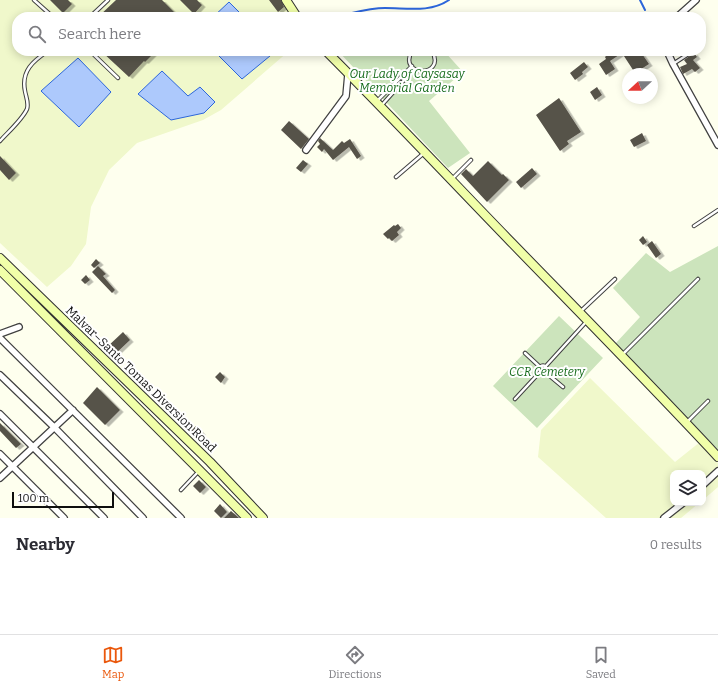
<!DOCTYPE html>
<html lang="en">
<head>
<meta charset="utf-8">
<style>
  :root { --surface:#fff; --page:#f7f7f7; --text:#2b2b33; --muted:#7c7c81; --line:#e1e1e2; --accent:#ea580c }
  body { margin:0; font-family:Bitter,serif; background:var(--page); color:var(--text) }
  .controls { position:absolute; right:12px; bottom:12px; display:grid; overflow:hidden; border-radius:8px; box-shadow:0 2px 10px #0003 }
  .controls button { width:36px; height:36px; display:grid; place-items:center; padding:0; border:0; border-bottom:1px solid var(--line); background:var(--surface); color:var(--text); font:20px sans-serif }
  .compass { position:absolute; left:622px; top:68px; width:36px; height:36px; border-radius:50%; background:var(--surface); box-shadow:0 2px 10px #0003; rotate:249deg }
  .scale { position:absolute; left:12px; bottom:10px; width:102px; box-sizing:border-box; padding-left:4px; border:2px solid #0e0e0e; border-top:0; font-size:11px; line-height:14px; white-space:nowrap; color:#0e0e0e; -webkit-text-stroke:3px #fff; paint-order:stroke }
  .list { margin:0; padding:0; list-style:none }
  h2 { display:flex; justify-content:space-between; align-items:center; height:52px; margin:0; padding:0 16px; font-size:17px }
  h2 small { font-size:13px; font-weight:400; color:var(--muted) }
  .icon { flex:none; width:22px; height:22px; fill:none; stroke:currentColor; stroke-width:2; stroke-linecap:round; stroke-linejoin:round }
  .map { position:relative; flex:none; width:718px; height:518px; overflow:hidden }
  .search { position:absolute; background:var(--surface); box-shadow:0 2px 10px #0003; left:12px; right:12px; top:12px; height:44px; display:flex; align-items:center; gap:10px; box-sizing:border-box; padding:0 14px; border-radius:16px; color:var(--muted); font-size:15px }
  .sheet { height:116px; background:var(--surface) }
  nav { display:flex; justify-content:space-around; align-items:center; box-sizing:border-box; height:56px; border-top:1px solid var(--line); background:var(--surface); font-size:11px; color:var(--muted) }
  nav a { display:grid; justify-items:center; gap:2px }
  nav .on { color:var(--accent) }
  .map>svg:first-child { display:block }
  .farmland { fill:#f0f8cb }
  .cemetery { fill:#cce4bc }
  .water { fill:#adc9fc; stroke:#2c66db }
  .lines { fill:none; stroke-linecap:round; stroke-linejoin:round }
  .stream { stroke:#2c66db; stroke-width:2 }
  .building { fill:#575249; filter:url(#shadow) }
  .lane-casing { stroke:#414141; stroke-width:4.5 }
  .street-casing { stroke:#414141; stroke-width:8 }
  .secondary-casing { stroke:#303030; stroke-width:10 }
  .lane { stroke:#fff; stroke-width:2.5 }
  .street { stroke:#fff; stroke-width:5.5 }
  .secondary { stroke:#f1ffa9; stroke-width:8 }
  .labels { text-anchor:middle; stroke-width:4; stroke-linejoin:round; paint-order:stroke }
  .park-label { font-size:12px; font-style:italic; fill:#176c1c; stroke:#fff }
  .street-label { font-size:12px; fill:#0e0e0e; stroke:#fff }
</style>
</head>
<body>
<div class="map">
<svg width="718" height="518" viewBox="0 0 718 518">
  <defs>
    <filter id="shadow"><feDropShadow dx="3.5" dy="2" stdDeviation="0" flood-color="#0004"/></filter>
  </defs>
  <rect width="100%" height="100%" fill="#feffee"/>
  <path class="farmland" d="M0,0H286L294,17H17V51H289L221,110L203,120L137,143L109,170L91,207L86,244L71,266L47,287L0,243Z
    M590,378L675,462L700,442L718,463V487L703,500V473H673V503H699L681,518H606L538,457L541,430Z"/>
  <path class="cemetery" d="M338,51H444L463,72L429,101L470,153L448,168Z
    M718,246V450L615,344L640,317L613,288L646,253L670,272Z
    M559,316L603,358L537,428L493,386Z"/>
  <path class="water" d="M229,2L244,17H213Z
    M214,51H276L242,79Z
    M78,58L111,92L79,127L41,91Z
    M162,71L188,96L200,87L215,102L204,113L171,120L138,94Z"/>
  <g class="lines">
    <path class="stream" d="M640,0L645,10
      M333,17C350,14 368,8 385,8C407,8 430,13 449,0"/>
  </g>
  <path class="building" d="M50,0H68L72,4L63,13Z
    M116,0H162L179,17H98Z
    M180,0H197L202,5L194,14Z
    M269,0H281L284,7L278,12Z
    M101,51H156L145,62L144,61L129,77Z
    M602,51H640L649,64L635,73L622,53L610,61L615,69L606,75L599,64L606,59L605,57L606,56Z
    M694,53L697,57L693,60L700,68L695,72L692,69L683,74L680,67L687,64L684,60Z
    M584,62L588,67L582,72L583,74L575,80L570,73Z
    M597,87L602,95L595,100L590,92Z
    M559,98L581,132L567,141L569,144L560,151L536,115Z
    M289,121L309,139L301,149L281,130Z
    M642,133L646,141L634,147L630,140Z
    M320,138L333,150L342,141L344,143L350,139L361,156L357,159L349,147L333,160L324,149L322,152L317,147L320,144L318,141Z
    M0,156L16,173L9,180L0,170Z
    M303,160L308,164L301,172L296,168Z
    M488,161L502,175L503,174L509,180L487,202L461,174L466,169L473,176Z
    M532,168L537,174L521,188L516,182Z
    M398,224L401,228L397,232L399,235L392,241L389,238L388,239L383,234L394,225L395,226Z
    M643,236L647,242L643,245L639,240Z
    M652,241L661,254L656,258L647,245Z
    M96,259L100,263L94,268L91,265Z
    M98,266L106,274L103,276L115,290L112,293L92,272Z
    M86,275L90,280L85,284L81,280Z
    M123,332L130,340L111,358L106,353L109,350L106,348Z
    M220,372L225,377L221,383L215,377Z
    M97,387L120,410L105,425L83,403Z
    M0,423L21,444L16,448L0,431Z
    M196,426L202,433L195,438L190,431Z
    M199,480L206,487L200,493L193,486Z
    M220,504L227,512L221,518L214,511Z
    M231,511L239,518H224Z"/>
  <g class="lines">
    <g class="lane-casing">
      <path id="lane" d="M34,0L53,17
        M90,17L108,0
        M90,51L118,78
        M412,51C397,77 447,78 432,51
        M673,64L693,51
        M377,101L412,66
        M381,106L414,69
        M0,141C8,132 22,120 27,109C29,103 26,97 25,91C21,71 33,61 48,51
        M396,177L424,153
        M453,178L471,160
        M694,226L718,210
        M581,311L615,279
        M525,353L540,367
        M622,355L698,279
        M539.5 369a3.5 3.5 0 1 1 7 0a3.5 3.5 0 1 1-7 0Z
        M545,367L586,322
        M545,372L563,387
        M515,399L540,372
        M687,422L708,401
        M181,490L199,471"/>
    </g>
    <g class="street-casing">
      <path id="street" d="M649,16V17
        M677,17L696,0
        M667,51L673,64L718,145
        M306,150L346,96L348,74
        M0,334L19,327
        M0,338L181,518
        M0,375L55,428L143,518
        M0,414L104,518
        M0,454L64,518
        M0,478L73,410
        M703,485L718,471
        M664,518L683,503"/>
    </g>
    <g class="secondary-casing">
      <path id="secondary" d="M286,0L297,17
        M326,51C389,114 449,178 511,242C580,313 650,384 718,457
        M0,258L210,462L263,518
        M0,270L247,518"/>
    </g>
    <use href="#lane" class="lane"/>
    <use href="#street" class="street"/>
    <use href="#secondary" class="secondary"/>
  </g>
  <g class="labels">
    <g class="park-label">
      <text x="407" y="78">Our Lady of Caysasay<tspan x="407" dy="14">Memorial Garden</tspan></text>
      <text x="547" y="376">CCR Cemetery</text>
    </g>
    <g class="street-label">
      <text transform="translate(141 379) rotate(44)" y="4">Malvar–Santo Tomas Diversion Road</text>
    </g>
  </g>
</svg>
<div class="controls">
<button><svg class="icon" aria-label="layers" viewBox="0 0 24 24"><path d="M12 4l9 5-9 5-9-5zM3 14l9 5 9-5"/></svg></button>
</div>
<svg class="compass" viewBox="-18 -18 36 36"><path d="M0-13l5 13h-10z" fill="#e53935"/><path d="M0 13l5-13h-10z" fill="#7c7c81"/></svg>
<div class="scale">100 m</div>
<div class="search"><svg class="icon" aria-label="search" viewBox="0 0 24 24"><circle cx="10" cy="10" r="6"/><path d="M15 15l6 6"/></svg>Search here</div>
</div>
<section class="sheet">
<h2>Nearby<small>0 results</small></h2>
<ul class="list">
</ul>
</section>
<nav>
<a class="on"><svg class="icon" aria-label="map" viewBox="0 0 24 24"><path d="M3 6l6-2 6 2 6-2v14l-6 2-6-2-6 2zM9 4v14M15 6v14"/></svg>Map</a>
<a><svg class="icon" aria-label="directions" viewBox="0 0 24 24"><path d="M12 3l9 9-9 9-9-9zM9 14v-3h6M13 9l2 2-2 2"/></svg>Directions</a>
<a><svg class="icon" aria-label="saved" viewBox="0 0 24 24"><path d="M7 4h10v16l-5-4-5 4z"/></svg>Saved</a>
</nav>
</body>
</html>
